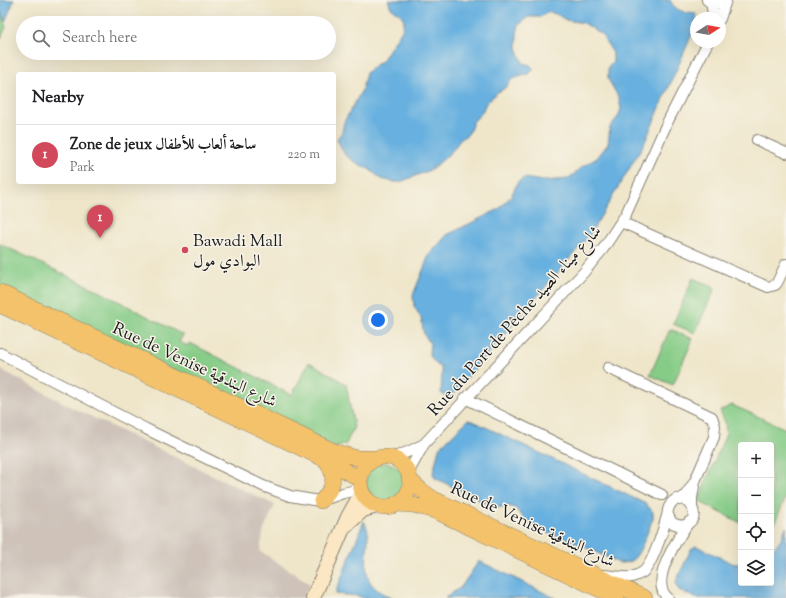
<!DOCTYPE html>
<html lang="en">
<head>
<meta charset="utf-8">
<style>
  :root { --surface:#fff; --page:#f2f2f2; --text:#202124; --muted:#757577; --line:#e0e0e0; --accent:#d1495b }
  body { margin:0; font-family:"Sorts Mill Goudy",Amiri,serif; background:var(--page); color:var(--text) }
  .controls { position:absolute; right:12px; bottom:12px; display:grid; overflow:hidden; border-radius:4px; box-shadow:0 4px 16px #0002 }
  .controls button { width:36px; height:36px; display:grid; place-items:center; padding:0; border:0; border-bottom:1px solid var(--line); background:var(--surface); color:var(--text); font:20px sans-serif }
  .compass { position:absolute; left:690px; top:12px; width:36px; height:36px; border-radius:50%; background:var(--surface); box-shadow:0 4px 16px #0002; rotate:79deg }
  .you { position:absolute; left:378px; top:320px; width:14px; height:14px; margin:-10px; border:3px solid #fff; border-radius:50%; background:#1a73e8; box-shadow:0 0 0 6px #1a73e833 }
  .badge { display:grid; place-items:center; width:26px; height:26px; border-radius:50%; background:var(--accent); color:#fff; font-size:13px; font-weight:700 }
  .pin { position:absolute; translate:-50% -33px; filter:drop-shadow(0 1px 2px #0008) }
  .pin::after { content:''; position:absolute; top:21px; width:14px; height:12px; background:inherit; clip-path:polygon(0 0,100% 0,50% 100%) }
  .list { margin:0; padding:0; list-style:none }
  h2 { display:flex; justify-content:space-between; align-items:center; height:52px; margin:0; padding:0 16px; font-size:17px }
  h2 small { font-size:13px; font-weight:400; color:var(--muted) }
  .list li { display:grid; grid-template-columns:26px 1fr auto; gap:12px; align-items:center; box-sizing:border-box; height:60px; padding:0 16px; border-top:1px solid var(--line) }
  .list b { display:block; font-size:15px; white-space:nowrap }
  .list p { margin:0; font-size:13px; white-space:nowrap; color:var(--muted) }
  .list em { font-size:13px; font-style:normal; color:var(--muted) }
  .icon { flex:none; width:22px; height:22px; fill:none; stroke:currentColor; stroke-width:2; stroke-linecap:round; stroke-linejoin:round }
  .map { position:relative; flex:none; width:786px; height:598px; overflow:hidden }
  .search { position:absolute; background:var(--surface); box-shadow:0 4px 16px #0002; left:16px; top:16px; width:320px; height:44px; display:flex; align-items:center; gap:10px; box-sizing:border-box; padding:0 14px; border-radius:22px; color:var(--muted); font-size:15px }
  .panel { position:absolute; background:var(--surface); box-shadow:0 4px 16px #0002; left:16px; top:72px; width:320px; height:112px; border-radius:4px }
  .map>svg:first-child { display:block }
  .industrial { fill:#cec2b9 }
  .green { fill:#86cc87; stroke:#517452 }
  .water { fill:#68b0df; stroke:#42667e }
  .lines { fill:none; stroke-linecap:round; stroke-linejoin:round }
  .minor-casing { stroke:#868173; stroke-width:12 }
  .secondary-casing { stroke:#868173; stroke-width:16 }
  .primary-casing { stroke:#868173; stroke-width:16 }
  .minor { stroke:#fff; stroke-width:10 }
  .secondary { stroke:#fbe7c3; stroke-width:14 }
  .primary { stroke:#f4c26a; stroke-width:15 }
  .poi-dot { fill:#d1495b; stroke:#f7f3e8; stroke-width:1.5 }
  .labels { text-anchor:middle; stroke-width:3; stroke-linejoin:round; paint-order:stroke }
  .poi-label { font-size:17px; fill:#1c1c1c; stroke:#f7f3e8; text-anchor:start }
  .street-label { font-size:17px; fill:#1c1c1c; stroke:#f7f3e8 }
</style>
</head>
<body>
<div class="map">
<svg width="786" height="598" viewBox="0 0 786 598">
  <rect width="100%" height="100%" fill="#f7f3e8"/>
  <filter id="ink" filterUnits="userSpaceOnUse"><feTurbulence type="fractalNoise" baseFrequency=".025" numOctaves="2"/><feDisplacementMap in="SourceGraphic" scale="8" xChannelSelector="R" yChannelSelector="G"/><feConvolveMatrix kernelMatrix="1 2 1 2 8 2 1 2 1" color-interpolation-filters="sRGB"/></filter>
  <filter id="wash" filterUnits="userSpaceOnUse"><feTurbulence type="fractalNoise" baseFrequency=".012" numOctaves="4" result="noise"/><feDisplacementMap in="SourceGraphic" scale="16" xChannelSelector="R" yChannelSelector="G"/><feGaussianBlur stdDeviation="0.9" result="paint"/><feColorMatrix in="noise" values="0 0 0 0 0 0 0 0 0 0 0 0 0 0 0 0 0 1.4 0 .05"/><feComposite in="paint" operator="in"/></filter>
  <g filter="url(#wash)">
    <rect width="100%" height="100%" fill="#efe6ca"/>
    <path class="industrial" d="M0,369L69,406L275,505L264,529L260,551L310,584L303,598H0Z"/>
    <path class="green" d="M0,10L6,27L0,40Z
      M0,244L97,290L183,335L179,342L188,346L190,343L292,395L309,362L346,384L354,427L346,444L336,448L0,287Z
      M693,278L715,288L695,333L673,324Z
      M670,329L693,339L673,385L650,375Z
      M732,405L786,429V497L771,531V445H741V523L702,503L700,500V496L726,434L725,422L720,411Z
      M366 482a19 19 0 1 1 38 0a19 19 0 1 1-38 0Z"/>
    <path class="water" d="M0,0H14L5,22L0,10Z
      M388,0H670C675,11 685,13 696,14L697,18H696V25L644,144L589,236L449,399L441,393L442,373L441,368L435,363L429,354L430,343L424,334L421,318L414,306L413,295L429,255L447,235L499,209L511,196L518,182L524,178L543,181L569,179L583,166L597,158L608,144L610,127L618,117L621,109L619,98L608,79V68L613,62V53L601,34L584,23L566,20L556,14L548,12L540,17H528L519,25L517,34V48L523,63L530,65L534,69L529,74L512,79L505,88L498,92L486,103L482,112L473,122L469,133L460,140L452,151L437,165L430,170L400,182H395L381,179L369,169L355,162L345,155L337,139L342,132L344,122L362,90L366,73L375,65L382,61L403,28L404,20L401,15L391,8Z
      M468,420L473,421L646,504L653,512V518C649,528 642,549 636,556C632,562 626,563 619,563L570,540L548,533L529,524L515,508L508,506L495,508L435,478L433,473L439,448Z
      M364,521C366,526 369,531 368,536C368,564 357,584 392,598H363L359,596L335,594Z
      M786,527V598H696L679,590L676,586V582L691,549L696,546L734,564L741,563V583H771V549H773L780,541Z
      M479,561L555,598H445L461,587Z"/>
  </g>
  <g filter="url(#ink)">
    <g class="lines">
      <g class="minor-casing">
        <path id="minor" d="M707,0C713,4 719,5 725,0
          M711,3L714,18
          M720,19L726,0
          M757,140L786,153
          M621,222L768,287L775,285L777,283L786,264
          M0,353L146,429L263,486L290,496L313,500L321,501L343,493L361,489
          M608,368L712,417L715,426L714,437L695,481
          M465,398L662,495
          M392,458L410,451L424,444
          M408,473L424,444L584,272L603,249L626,214L667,123L708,42
          M676,499L679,500L685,496L695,481L692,498V507
          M604,575C613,576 623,578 632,577C635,576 640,574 643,572C652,565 663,531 666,519C668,515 667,511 669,507C680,483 711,520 681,526L672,523L668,515
          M668,598C648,582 678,538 689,522"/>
      </g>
      <g class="secondary-casing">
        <path id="secondary" d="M348,524L363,510L377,506
          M313,598L348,517L362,492"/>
      </g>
      <g class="primary-casing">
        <path id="primary" d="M0,292L336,452L357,458H377
          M0,305L326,460L360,479
          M360 482a25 25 0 1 1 50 0a25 25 0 1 1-50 0Z
          M409,479L421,490L434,499L645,598
          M321,501C335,487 336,477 326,460
          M395,504L413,505L435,511L617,598"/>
      </g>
      <use href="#minor" class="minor"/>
      <use href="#secondary" class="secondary"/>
      <use href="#primary" class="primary"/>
    </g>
  </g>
  <circle class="poi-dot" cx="185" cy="250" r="4"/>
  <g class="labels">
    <g class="poi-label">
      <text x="193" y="246">Bawadi Mall<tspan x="193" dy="20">البوادي مول</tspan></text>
    </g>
    <g class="street-label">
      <text transform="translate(514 320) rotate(-48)" y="6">Rue du Port de Pêche شارع ميناء الصيد</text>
      <text transform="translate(195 364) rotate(25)" y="6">Rue de Venise شارع البندقية</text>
      <text transform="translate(533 524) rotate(25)" y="6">Rue de Venise شارع البندقية</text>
    </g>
  </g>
</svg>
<div class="controls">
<button>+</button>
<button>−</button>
<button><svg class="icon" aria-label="locate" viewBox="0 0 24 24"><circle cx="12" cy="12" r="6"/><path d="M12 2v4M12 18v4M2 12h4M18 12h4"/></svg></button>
<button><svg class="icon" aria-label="layers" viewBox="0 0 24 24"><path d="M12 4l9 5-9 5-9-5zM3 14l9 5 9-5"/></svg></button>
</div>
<svg class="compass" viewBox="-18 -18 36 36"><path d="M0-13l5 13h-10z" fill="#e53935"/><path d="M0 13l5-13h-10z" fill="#757577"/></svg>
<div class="you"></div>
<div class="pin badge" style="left:100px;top:238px">1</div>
<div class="search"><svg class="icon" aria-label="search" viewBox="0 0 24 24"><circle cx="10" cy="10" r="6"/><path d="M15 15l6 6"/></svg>Search here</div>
<section class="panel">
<h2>Nearby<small></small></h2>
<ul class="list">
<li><span class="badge">1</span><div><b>Zone de jeux ساحة ألعاب للأطفال</b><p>Park</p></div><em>220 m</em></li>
</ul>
</section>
</div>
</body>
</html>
